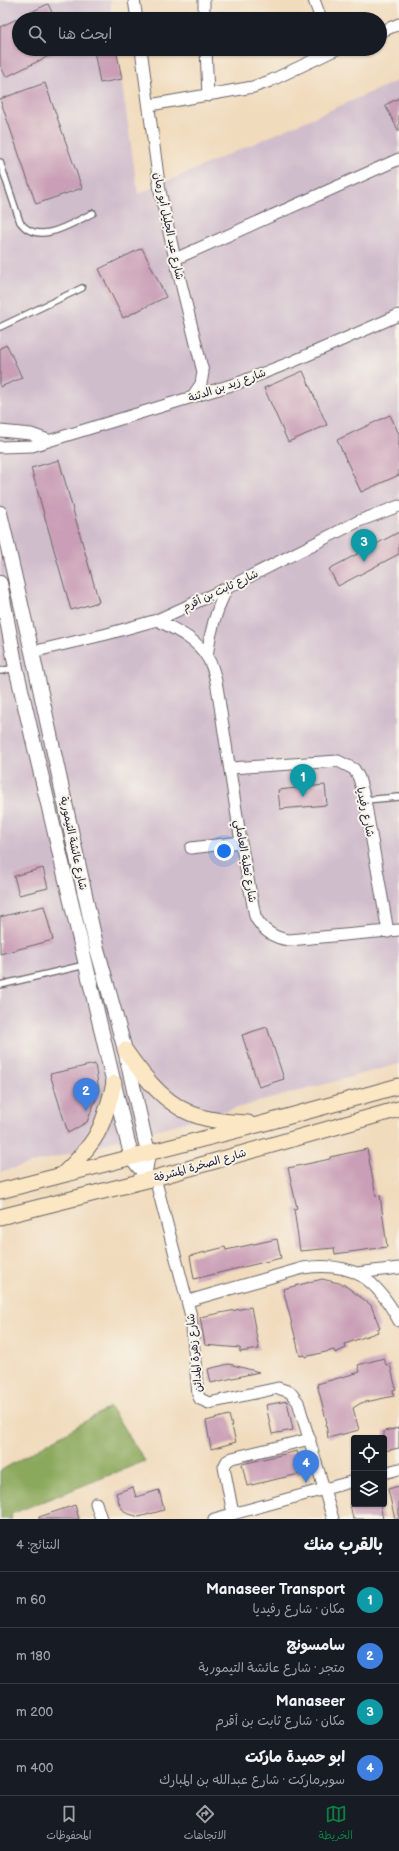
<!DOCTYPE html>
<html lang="ar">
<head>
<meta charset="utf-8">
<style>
  :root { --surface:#171b24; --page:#242831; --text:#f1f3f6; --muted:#9ea1a6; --line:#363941; --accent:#0b8043 }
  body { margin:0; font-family:"Balsamiq Sans","Playpen Sans Arabic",sans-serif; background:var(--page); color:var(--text); direction:rtl }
  .controls { position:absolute; right:12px; bottom:12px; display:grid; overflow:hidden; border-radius:4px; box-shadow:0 1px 3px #0004 }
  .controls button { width:36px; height:36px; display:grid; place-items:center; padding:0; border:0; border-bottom:1px solid var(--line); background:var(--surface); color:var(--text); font:20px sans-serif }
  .you { position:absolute; left:224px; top:851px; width:14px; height:14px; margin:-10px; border:3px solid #fff; border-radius:50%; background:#1a73e8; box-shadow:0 0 0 6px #1a73e833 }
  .badge { display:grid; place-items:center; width:26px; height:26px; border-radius:50%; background:var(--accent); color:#fff; font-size:13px; font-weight:700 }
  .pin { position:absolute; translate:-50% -33px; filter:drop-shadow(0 1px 2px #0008) }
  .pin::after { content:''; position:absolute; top:21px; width:14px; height:12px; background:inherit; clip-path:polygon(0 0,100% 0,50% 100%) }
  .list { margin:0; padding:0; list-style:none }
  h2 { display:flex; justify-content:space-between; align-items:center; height:52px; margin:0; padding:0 16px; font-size:17px }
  h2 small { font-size:13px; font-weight:400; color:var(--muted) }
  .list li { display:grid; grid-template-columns:26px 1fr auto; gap:12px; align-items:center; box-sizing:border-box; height:56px; padding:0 16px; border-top:1px solid var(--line) }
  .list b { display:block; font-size:15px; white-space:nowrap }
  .list p { margin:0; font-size:13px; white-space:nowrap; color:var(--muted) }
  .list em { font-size:13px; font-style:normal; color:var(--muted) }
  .icon { flex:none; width:22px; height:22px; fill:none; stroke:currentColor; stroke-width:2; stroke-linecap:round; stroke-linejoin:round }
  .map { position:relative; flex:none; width:399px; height:1519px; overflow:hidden; direction:ltr }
  .search { position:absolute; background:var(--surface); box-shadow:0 1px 3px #0004; left:12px; right:12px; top:12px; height:44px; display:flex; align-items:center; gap:10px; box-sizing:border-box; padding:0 14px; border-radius:22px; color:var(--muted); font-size:15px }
  .sheet { height:276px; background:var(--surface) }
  nav { display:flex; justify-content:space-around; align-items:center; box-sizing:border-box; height:56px; border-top:1px solid var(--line); background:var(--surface); font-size:11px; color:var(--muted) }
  nav a { display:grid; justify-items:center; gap:2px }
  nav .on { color:var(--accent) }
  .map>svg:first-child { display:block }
  .industrial { fill:#d0bdcc }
  .forest { fill:#8ba95c; stroke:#56664c }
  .building { fill:#c99eb6 }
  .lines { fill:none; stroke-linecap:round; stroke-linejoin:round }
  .service-casing { stroke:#6a6368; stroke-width:8 }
  .minor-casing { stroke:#6a6368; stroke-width:13 }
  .tertiary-casing { stroke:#6a6368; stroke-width:16 }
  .secondary-casing { stroke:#6a6368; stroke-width:17 }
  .service { stroke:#fff; stroke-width:5.5 }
  .minor { stroke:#fff; stroke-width:11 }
  .tertiary { stroke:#fff; stroke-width:14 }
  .secondary { stroke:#fbe7c3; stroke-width:15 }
  .labels { text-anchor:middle; stroke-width:4; stroke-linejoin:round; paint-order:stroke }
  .street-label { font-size:11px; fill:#22223b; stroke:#f7f3e8 }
</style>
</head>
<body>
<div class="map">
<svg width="399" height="1519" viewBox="0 0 399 1519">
  <rect width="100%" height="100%" fill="#f7f3e8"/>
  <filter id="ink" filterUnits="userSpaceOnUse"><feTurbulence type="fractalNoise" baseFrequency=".025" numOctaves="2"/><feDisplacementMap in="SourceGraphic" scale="8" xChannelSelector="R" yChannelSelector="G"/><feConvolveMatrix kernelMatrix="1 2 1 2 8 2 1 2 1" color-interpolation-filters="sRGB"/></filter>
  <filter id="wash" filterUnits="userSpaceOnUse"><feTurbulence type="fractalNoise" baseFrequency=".012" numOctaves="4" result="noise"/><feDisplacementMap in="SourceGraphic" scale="16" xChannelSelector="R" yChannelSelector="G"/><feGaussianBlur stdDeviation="0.9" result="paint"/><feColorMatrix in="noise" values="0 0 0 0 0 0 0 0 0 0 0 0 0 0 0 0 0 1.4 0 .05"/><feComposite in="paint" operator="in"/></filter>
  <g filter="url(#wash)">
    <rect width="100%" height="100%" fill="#f1dbbd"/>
    <path class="industrial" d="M0,0H110L112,19H19V49H117L138,194L399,80V1064L0,1172Z"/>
    <path class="forest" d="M110,1407L145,1461L11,1514L12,1519H0V1471Z"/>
    <g id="blocks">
      <path class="building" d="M48,4L55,19H19V49H63L6,77L0,65V27Z
        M107,49H116L122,79L100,83L94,51Z
        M45,83L82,188L36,204L0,99Z
        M399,98V132L385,105Z
        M142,248L166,297L123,318L99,269Z
        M7,345L22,378L0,387V348Z
        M303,371L327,425L288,442L264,388Z
        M390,415L399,434V475L361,492L337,440Z
        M59,460L99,602L71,610L31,468Z
        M399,532V554L338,586L329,569Z
        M325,785L327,805L280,809L278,790Z
        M43,868L48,888L19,895L14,876Z
        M44,906L53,940L0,954V917Z
        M267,1027L284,1079L259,1087L242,1035Z
        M95,1064L99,1091L87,1122L68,1133L50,1074Z
        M367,1149L376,1196L380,1195L387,1247L335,1254L334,1248L300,1251L294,1209L297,1208L288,1168L330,1159V1157Z
        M277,1239L281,1258L194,1279L190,1256L225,1247L226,1250Z
        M322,1279L343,1284L371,1305L380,1328L377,1329L378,1332L345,1344L346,1348L335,1353L334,1350L305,1357V1355L300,1356L283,1289Z
        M251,1307L259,1349L240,1352V1348L205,1345L200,1317Z
        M384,1358L386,1365L390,1364L396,1389L393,1390L394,1396L361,1403L353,1408L359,1430L328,1438L326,1424L327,1423L317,1384L360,1372L358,1365Z
        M229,1364L233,1365L259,1372L211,1383L208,1369Z
        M287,1401L293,1430L272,1434L266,1405Z
        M229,1415L236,1442L211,1449L206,1421Z
        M399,1428V1448L384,1451V1431Z
        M297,1451L302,1465V1471L299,1474L247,1486L242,1464Z
        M399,1486V1519H395L388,1489Z
        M133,1487L136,1497L159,1490L164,1510L139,1517L126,1513L120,1506L116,1493Z
        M350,1504H380L383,1519H353Z
        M75,1505L79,1519H39V1517Z"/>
    </g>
  </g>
  <g filter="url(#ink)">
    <use href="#blocks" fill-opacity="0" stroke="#6a6368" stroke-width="1"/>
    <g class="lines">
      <g class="service-casing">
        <path id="service" d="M0,162L20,222C38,247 72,223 93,213
          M0,327L82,288
          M0,671L15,668
          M365,800L399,797
          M0,985L85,965"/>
      </g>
      <g class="minor-casing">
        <path id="minor" d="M134,0L137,19
          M204,0V19
          M314,0L321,19
          M380,32L399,24
          M141,49L160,191L175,259L203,372L201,384L192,397
          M206,49L208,96
          M150,105L253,87L270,81L337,49
          M175,259L399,159
          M0,431L31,434L48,440
          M0,447L32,446L238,383L294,361L399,315
          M157,620C174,629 197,639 207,657C214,667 216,681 218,693L241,842L255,916C262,930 273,938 289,940L399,930
          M32,652L107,634L157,620L227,588L359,521L399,506
          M207,656C210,631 216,610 227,588
          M231,768L338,761L354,769L359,778L365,800L388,932
          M191,848L241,842
          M155,1178L191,1316L198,1395L200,1399L209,1403L278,1388L290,1392L298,1402L333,1519
          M357,1273L399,1268
          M188,1301L303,1268C353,1261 376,1278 399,1321
          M384,1473L399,1469
          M96,1503L101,1519
          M233,1514L224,1467L227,1461L232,1458L310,1439
          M214,1519L354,1481"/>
      </g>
      <g class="tertiary-casing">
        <path id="tertiary" d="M0,513L32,652L96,945L125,1050L148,1153L145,1172L139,1182
          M0,583L16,668L127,1139L132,1158L139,1167"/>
      </g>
      <g class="secondary-casing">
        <path id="secondary" d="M125,1050C145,1079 169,1110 205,1118C219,1122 234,1122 248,1123
          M62,1175C97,1142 103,1129 114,1083
          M0,1191L261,1124L399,1086
          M0,1217L155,1178L399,1109"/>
      </g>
      <use href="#service" class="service"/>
      <use href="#minor" class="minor"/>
      <use href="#tertiary" class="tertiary"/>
      <use href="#secondary" class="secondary"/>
    </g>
  </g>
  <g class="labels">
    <g class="street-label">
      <text transform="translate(169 226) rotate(78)" y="4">شارع عبد الجليل أبو رمان</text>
      <text transform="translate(227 385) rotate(-19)" y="4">شارع زيد بن الدثنة</text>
      <text transform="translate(220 590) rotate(-25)" y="4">شارع ثابت بن أقرم</text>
      <text transform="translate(366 812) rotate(78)" y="4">شارع رفيديا</text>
      <text transform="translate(74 843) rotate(78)" y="4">شارع عائشة التيمورية</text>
      <text transform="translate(246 861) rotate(80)" y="4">شارع ثعلبة العاملي</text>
      <text transform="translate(200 1165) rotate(-16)" y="4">شارع الصخرة المشرفة</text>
      <text transform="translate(194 1353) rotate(-96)" y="4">شارع زهرة المدائن</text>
    </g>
  </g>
</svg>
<div class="controls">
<button><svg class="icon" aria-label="locate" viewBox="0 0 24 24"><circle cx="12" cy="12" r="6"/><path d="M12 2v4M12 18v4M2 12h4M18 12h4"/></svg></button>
<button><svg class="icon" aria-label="layers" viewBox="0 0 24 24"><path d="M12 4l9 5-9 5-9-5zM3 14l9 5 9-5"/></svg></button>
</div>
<div class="you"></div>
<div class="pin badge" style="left:303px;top:797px;background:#0f9aa8">1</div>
<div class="pin badge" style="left:86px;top:1111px;background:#3f7fe0">2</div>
<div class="pin badge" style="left:364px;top:562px;background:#0f9aa8">3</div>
<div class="pin badge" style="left:306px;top:1483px;background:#3f7fe0">4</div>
<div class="search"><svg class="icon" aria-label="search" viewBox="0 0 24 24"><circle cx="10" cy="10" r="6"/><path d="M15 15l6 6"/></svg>ابحث هنا</div>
</div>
<section class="sheet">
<h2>بالقرب منك<small>النتائج: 4</small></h2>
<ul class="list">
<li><span class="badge" style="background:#0f9aa8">1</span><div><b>Manaseer Transport</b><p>مكان · شارع رفيديا</p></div><em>60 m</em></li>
<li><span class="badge" style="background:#3f7fe0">2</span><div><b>سامسونج</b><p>متجر · شارع عائشة التيمورية</p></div><em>180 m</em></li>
<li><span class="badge" style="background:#0f9aa8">3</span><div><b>Manaseer</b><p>مكان · شارع ثابت بن أقرم</p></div><em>200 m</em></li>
<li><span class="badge" style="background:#3f7fe0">4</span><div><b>ابو حميدة ماركت</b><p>سوبرماركت · شارع عبدالله بن المبارك</p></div><em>400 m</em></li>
</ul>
</section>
<nav>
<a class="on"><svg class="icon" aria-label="map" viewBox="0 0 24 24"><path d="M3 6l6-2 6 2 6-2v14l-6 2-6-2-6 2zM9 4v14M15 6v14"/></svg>الخريطة</a>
<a><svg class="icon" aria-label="directions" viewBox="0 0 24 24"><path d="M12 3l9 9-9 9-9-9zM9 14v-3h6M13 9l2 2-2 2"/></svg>الاتجاهات</a>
<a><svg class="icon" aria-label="saved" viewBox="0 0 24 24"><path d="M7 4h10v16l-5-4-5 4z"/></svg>المحفوظات</a>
</nav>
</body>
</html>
